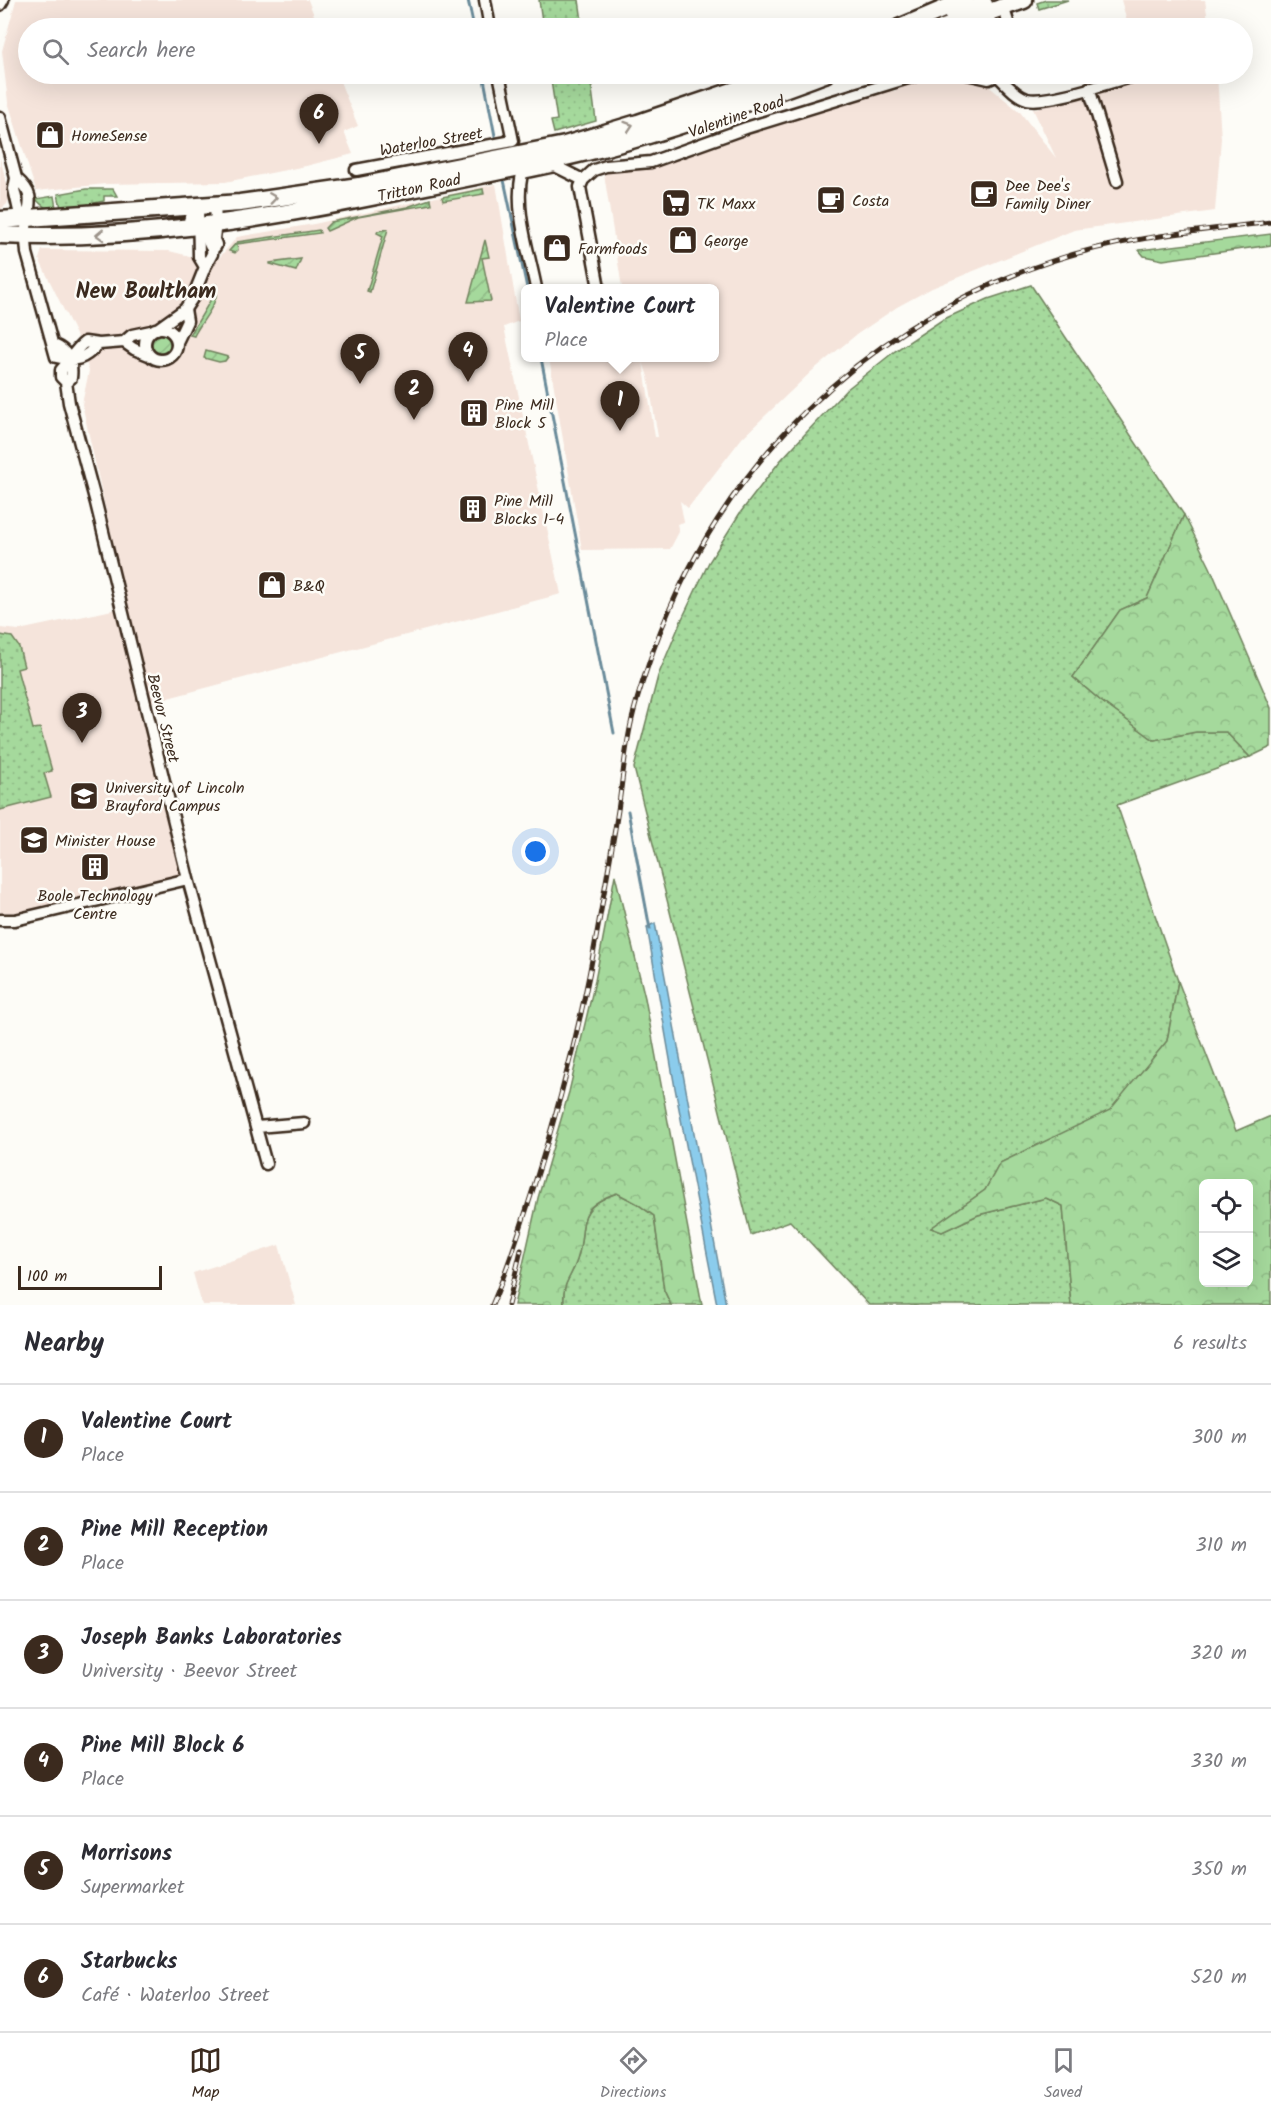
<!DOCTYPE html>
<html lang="en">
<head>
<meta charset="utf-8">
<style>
  :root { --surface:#fff; --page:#f7f7f7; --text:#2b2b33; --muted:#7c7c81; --line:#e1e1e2; --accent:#3b2a1e }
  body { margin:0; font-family:Kalam,sans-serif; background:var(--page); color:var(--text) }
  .controls { position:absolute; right:18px; bottom:18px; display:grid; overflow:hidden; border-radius:9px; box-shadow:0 6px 24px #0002 }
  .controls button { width:54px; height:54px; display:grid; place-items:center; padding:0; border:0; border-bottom:2px solid var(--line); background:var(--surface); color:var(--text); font:30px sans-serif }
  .scale { position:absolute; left:18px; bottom:15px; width:144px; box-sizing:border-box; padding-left:6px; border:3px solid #3b2a1e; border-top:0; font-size:16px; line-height:21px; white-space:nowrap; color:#3b2a1e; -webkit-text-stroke:4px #fdfcf7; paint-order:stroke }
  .you { position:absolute; left:536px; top:852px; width:21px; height:21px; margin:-15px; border:4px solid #fff; border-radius:50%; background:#1a73e8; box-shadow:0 0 0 9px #1a73e833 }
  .badge { display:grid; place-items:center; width:39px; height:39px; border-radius:50%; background:var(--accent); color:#fff; font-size:20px; font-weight:700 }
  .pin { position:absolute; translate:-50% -50px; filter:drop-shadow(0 2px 3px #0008) }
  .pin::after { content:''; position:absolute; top:32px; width:21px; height:18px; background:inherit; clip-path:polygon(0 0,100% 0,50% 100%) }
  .popup { position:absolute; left:521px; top:284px; width:198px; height:78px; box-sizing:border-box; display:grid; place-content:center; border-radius:9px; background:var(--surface); filter:drop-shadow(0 2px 4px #0005); font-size:20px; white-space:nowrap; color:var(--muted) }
  .popup b { font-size:22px; color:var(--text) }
  .popup::after { content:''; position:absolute; left:50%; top:100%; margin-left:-12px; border:12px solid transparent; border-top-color:var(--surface) }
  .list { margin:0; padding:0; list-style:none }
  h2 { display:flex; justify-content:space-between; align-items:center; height:78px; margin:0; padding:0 24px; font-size:26px }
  h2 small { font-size:20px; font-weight:400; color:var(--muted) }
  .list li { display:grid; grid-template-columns:39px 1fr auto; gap:18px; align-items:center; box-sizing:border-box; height:108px; padding:0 24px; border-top:2px solid var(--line) }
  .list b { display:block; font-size:22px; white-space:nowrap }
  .list p { margin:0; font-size:20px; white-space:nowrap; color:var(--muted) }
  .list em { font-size:20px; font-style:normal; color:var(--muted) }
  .icon { flex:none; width:33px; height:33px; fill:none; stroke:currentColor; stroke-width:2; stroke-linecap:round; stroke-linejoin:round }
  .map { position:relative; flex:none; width:1271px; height:1305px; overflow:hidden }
  .search { position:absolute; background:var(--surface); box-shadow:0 6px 24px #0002; left:18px; right:18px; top:18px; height:66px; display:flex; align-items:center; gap:15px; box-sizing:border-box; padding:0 21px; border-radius:33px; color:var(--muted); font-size:22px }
  .sheet { height:726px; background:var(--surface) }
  nav { display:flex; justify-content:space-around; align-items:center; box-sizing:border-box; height:84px; border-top:2px solid var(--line); background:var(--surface); font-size:16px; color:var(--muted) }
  nav a { display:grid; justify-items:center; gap:3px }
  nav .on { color:var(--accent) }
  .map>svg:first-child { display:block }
  .built { fill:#f5e4db; fill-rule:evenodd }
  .grass { fill:url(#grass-dots); stroke:#70825d; stroke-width:1.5 }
  .forest { fill:url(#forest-crowns); stroke:#70825d; stroke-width:1.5; fill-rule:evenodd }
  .garden { fill:url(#garden-furrows); stroke:#70825d; stroke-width:1.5 }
  .water { fill:#8bccec; stroke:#6b8b9a; stroke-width:1.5 }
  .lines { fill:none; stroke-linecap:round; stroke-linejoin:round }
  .stream { stroke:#6b8b9a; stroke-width:3 }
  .minor-casing { stroke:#3b2a1e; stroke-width:15 }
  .tertiary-casing { stroke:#3b2a1e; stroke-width:18 }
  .primary-casing { stroke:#3b2a1e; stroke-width:21 }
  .minor { stroke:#fdfcf7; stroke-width:10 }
  .tertiary { stroke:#fdfcf7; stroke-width:14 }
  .primary { stroke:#fdfcf7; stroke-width:16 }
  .rail-casing { stroke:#3b2a1e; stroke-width:5 }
  .rail { stroke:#fdfcf7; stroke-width:3; stroke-dasharray:9; stroke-linecap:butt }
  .oneway { stroke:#9c938a }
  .labels { text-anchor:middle; stroke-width:5; stroke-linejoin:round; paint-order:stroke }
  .street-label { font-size:16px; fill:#3b2a1e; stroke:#fdfcf7 }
  .poi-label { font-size:16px; fill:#3b2a1e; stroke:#fdfcf7; text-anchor:start }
  .district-label { font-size:22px; font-weight:bold; fill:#3b2a1e; stroke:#fdfcf7 }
</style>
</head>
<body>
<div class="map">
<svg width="1271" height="1305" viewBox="0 0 1271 1305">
  <defs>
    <pattern id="grass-dots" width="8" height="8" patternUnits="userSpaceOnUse" patternTransform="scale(1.5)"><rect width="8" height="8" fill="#a5d99c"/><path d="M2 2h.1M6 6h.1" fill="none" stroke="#8fba86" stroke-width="1.8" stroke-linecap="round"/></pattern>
    <pattern id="forest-crowns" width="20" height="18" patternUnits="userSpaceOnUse" patternTransform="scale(1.5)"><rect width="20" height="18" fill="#a5d99c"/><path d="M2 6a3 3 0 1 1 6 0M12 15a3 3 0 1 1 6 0" fill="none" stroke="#8fba86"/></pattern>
    <pattern id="garden-furrows" width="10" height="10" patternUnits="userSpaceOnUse" patternTransform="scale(1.5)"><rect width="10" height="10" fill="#a5d99c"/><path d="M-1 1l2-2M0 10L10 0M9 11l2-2" fill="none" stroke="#8fba86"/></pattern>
  </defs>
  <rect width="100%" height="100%" fill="#fdfcf7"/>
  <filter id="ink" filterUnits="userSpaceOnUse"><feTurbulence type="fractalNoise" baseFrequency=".0167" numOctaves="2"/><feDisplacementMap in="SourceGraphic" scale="12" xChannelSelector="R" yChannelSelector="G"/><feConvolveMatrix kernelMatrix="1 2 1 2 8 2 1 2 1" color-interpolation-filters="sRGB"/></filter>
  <g filter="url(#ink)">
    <path class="built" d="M16,0H308L319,28H28V74H337L358,126L344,132L353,154L306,166L225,182L106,184L36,191L8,102L2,51Z
      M1121,0H1205L1209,28H1129Z
      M1140,74H1217L1221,139L1215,211L1074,230L932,288L897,307L856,335L812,371L742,438L688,508L680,501L684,522L677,524L679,532L670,549L582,550L549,358H714V288H622L604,174L610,170L729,138L881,91H894L916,81L961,75L986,84L1020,112L1056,158L1033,109L1141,80ZM643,362L648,377L658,437H655Z
      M0,158L8,188L12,193L7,204L0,210Z
      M496,184L519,321L504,327L561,594L149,703L82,404L89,371L78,339L39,259L42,250L169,251L206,260L219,258L237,237L314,224Z
      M122,608L188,879L0,920V628L19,630Z
      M279,1245L296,1305H202L193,1273Z"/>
    <path class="grass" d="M539,0H579L583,28H543Z
      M1046,0H1068L1039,9L1037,3Z
      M550,74H590L596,121L554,133L551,121L557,120Z
      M86,189H113L117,196H104V201L70,208H61L58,194Z
      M54,196L56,208C47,210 42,206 36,199Z
      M1031,285L1184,515L1147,598L1120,610L1073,677L1101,701L1154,740L1196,732H1226L1250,757L1117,805L1178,981L1167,1041L1110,1111L1000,1163L985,1190L931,1228L942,1232L978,1215L1046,1198L1063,1206L1071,1305H869L790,1221L751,1235L634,768L658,676L681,621L709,562L740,513L780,461L846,390L895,351L942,320L988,299Z
      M0,635L12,637L19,647L24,667L17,669L33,729L40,728L52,771L44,773L51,797L0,810Z
      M617,1193L636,1203L654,1216L664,1290L671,1305H564C562,1281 570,1281 577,1260C588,1226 572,1209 617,1193Z"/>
    <path class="forest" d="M1271,234V245L1163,260L1144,256L1139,250Z
      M1184,515L1210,567L1271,708V747L1250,757L1226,732H1196L1154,740L1101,701L1073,677L1120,610L1147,598Z
      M615,875L645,998L702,1305H671L664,1290L654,1216L636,1203L617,1193C572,1208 588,1226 577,1260C570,1281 562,1281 564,1305H514L538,1198L569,1092L595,981Z
      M1178,981L1236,1131L1271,1116V1305H1071L1063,1206L1046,1198L978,1215L942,1232L931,1228L985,1190L1000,1163L1110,1110L1167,1041ZM1204,1184H1248V1282H1204Z"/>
    <path class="garden" d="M483,189L484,194L443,201L442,197Z
      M430,199L431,204L358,217L327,231L325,228L331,222L407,207Z
      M388,229L370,292L367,291L383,236L377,233L378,231Z
      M319,230L320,233L237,244L238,250L235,253L229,251L237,242Z
      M485,240L489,257L482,258L491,301L468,302Z
      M301,259L296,271L270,264V263Z
      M216,285C221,302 201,321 194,336L190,335L210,301Z
      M152 344a9 9 0 1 1 18 0a9 9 0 1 1-18 0Z
      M206,351L228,357L225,361L219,362L204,358Z"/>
    <path class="water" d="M655,923L726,1305H717L675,1088L647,927Z"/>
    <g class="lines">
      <path class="stream" d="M468,0L474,28
        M483,74L495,136
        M504,180L527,288
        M541,358L614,733
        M628,811L650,929"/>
      <g class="minor-casing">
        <path id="minor" d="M485,0L490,28
          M0,5L3,0
          M1000,5L1003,6L1010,28
          M986,12L993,28
          M967,74L989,79L1001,74
          M998,76C1006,84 1016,96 1027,99C1049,104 1117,80 1141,74
          M1089,88L1117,181
          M0,117L16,178L14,189L19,211L27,219
          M356,170L513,141L499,74
          M16,178C33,193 31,199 27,220C25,231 26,243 27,253L56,357C77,362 83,360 99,344
          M198,206L199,257L205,267
          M536,288C529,251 514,211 522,173L555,166L583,180
          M599,288L580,187L583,180L594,170L606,166L651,162L746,128L921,74
          M145 344a16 16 0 1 1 32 0a16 16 0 1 1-32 0Z
          M157,329L185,309L193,297L205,267L212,254L216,223L215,205
          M124,342L132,335L151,331
          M177,342L187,321L185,309
          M54,345C68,351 73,362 71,378L66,382
          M149,355L134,349L124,342L99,344L85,342C74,350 70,361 61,370V377L66,382L69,403L96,503L188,879L266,1164
          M0,920H15L188,879
          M257,1127L304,1123"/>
      </g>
      <g class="tertiary-casing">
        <path id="tertiary" d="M951,14L985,4"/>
      </g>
      <g class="primary-casing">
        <path id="primary" d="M899,28L965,0
          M943,28L1024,0
          M0,220L240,203L359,186L565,145L638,123L783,74
          M192,221L209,236L213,245
          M0,235C134,241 266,219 396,192C456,180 515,169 574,155C660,135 743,104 825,74"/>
      </g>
      <use href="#minor" class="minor"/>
      <use href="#tertiary" class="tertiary"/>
      <use href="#primary" class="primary"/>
      <g class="rail-casing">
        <path id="rail" d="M492,1305C509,1266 521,1226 534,1186C561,1101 583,1015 598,927C605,888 612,849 618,810C623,778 625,746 633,715C638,693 646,672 653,651C720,465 864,323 1052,261C1123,237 1198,231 1271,222
          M508,1305L521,1250"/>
      </g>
      <use href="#rail" class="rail"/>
    </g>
    <defs><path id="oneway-chevron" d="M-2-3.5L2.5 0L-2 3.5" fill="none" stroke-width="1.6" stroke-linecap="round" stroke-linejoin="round" transform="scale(1.5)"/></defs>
    <g class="oneway">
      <use href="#oneway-chevron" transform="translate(629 126) rotate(-18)"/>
      <use href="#oneway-chevron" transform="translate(273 198) rotate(-8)"/>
      <use href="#oneway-chevron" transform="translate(100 235) rotate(178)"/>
    </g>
  </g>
  <defs>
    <g id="shop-square" transform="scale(1.5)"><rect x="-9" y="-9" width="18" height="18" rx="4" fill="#3b2a1e" stroke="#fdfcf7"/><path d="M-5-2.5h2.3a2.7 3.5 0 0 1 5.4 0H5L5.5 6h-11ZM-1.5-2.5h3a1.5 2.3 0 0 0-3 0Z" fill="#fff"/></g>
    <g id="cafe-square" transform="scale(1.5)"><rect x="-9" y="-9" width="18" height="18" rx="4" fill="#3b2a1e" stroke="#fdfcf7"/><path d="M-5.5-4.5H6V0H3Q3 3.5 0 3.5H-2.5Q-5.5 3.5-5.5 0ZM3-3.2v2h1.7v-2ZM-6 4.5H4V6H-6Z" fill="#fff"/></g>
    <g id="supermarket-square" transform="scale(1.5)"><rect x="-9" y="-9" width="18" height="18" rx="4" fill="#3b2a1e" stroke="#fdfcf7"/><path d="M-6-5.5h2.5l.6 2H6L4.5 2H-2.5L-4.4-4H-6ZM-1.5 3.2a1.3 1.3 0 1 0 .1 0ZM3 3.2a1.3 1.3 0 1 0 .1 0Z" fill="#fff"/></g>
    <g id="building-square" transform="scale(1.5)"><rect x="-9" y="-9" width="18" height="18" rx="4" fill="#3b2a1e" stroke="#fdfcf7"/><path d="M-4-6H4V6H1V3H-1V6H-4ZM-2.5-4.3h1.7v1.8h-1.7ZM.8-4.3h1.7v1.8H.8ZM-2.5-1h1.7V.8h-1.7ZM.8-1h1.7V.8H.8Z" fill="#fff"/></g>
    <g id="university-square" transform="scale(1.5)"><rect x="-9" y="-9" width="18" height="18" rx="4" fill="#3b2a1e" stroke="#fdfcf7"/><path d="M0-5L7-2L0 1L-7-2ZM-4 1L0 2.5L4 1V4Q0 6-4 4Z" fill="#fff"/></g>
  </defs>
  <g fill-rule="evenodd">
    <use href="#shop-square" x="50" y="135"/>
    <use href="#cafe-square" x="984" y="194"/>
    <use href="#cafe-square" x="831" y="200"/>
    <use href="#supermarket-square" x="676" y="203"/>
    <use href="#shop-square" x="683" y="240"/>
    <use href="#shop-square" x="557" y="248"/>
    <use href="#building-square" x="474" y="413"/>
    <use href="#building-square" x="473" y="509"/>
    <use href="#shop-square" x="272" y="585"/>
    <use href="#university-square" x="84" y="796"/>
    <use href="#university-square" x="34" y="840"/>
    <use href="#building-square" x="95" y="867"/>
  </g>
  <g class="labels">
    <g class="street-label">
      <text transform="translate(736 116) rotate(-19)" y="6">Valentine Road</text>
      <text transform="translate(431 141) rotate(-10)" y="6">Waterloo Street</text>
      <text transform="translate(419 187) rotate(-12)" y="6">Tritton Road</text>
      <text transform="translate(164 718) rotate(76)" y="6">Beevor Street</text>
    </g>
    <g class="poi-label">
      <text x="71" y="141">HomeSense</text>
      <text x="1005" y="191">Dee Dee's<tspan x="1005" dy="18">Family Diner</tspan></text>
      <text x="852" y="206">Costa</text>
      <text x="697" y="209">TK Maxx</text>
      <text x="704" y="246">George</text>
      <text x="578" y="254">Farmfoods</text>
      <text x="495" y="410">Pine Mill<tspan x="495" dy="18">Block 5</tspan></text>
      <text x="494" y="506">Pine Mill<tspan x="494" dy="18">Blocks 1-4</tspan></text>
      <text x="293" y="591">B&amp;Q</text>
      <text x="105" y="793">University of Lincoln<tspan x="105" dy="18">Brayford Campus</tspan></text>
      <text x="55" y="846">Minister House</text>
      <text x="95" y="901" text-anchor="middle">Boole Technology<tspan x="95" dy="18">Centre</tspan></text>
    </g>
    <g class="district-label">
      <text x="146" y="298">New Boultham</text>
    </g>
  </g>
</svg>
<div class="controls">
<button><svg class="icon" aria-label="locate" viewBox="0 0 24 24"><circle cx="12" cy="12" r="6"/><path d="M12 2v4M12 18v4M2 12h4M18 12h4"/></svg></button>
<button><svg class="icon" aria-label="layers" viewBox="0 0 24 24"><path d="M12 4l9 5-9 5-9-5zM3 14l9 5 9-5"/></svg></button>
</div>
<div class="scale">100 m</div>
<div class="you"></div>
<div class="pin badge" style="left:620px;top:431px">1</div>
<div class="popup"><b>Valentine Court</b>Place</div>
<div class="pin badge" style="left:414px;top:420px">2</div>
<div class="pin badge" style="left:82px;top:743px">3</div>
<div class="pin badge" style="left:468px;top:382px">4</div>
<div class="pin badge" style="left:360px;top:384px">5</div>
<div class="pin badge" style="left:319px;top:144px">6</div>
<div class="search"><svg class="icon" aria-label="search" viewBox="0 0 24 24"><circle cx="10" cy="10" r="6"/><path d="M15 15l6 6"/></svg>Search here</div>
</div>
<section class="sheet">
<h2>Nearby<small>6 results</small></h2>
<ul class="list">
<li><span class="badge">1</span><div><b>Valentine Court</b><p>Place</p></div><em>300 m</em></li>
<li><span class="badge">2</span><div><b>Pine Mill Reception</b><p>Place</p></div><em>310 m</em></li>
<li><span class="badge">3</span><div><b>Joseph Banks Laboratories</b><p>University · Beevor Street</p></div><em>320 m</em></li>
<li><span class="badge">4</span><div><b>Pine Mill Block 6</b><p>Place</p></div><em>330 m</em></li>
<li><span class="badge">5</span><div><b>Morrisons</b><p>Supermarket</p></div><em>350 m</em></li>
<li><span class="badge">6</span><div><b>Starbucks</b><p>Café · Waterloo Street</p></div><em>520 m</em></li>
</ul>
</section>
<nav>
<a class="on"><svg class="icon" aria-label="map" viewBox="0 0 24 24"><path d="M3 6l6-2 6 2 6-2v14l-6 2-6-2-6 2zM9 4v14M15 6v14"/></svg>Map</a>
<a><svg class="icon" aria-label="directions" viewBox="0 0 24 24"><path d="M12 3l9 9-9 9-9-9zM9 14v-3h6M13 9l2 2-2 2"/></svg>Directions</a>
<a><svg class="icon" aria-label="saved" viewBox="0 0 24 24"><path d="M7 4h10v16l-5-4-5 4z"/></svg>Saved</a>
</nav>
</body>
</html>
